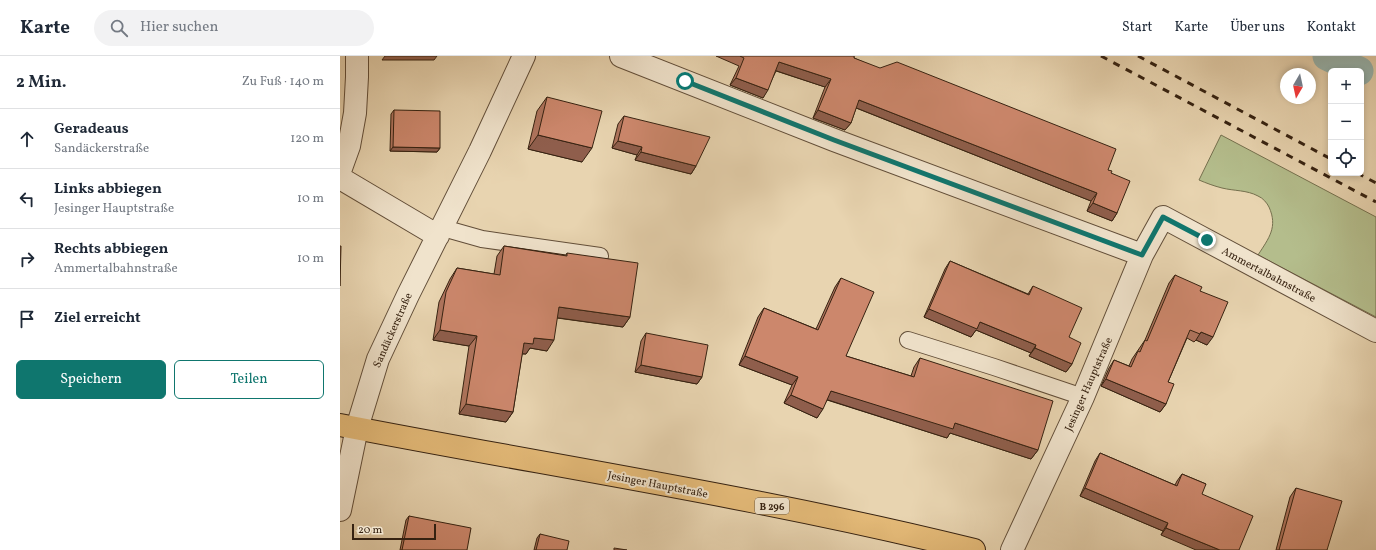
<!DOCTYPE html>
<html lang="de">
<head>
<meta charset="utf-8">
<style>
  :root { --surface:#fff; --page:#f2f2f3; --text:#1f2937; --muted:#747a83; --line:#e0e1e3; --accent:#0f766e }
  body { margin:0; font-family:Vollkorn,serif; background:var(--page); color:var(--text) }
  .controls { position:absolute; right:12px; top:12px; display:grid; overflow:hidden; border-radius:6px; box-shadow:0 2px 6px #0003 }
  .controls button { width:36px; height:36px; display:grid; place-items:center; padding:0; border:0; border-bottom:1px solid var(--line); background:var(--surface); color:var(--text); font:20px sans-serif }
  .compass { position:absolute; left:940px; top:12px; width:36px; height:36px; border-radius:50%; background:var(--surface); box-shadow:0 2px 6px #0003; rotate:189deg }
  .scale { position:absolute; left:12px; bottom:10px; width:84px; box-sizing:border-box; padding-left:4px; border:2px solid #362211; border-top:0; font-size:11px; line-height:14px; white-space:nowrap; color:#362211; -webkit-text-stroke:3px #f0e3cc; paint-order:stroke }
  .stop { position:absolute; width:12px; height:12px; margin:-9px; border:3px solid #0f766e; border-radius:50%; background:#fff }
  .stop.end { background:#0f766e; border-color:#fff; box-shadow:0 1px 4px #0008 }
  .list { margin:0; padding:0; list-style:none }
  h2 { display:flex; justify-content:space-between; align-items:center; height:52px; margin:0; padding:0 16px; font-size:17px }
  h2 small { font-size:13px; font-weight:400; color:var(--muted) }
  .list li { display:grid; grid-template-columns:26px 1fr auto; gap:12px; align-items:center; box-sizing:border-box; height:60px; padding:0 16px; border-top:1px solid var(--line) }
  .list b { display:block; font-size:15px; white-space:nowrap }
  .list p { margin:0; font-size:13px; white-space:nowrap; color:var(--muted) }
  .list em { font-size:13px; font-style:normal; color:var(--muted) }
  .actions { display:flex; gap:8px; padding:12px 16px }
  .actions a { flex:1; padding:9px 0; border:1px solid var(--accent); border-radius:6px; text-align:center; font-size:14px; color:var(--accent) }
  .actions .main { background:var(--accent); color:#fff }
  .icon { flex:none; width:22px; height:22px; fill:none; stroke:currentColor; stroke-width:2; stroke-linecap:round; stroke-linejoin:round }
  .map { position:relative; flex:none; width:1036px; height:494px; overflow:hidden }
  header { display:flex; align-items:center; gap:24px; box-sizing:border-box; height:56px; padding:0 20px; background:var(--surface); border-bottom:1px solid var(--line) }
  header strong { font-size:19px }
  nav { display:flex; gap:22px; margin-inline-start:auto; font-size:14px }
  .search { width:280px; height:36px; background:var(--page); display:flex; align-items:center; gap:10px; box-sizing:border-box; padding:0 14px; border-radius:22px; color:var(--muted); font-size:15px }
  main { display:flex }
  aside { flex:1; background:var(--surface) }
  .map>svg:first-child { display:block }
  .green { fill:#b4bd8c; stroke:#75704e }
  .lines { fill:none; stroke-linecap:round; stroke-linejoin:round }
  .canal { stroke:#98b7b2; stroke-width:29 }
  .service-casing { stroke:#624e39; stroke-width:18 }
  .minor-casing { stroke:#624e39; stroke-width:24 }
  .primary-casing { stroke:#362211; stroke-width:24 }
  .service { stroke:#f0e3cc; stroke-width:16 }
  .minor { stroke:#f0e3cc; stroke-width:22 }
  .primary { stroke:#e4ba78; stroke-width:22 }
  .rail { stroke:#362211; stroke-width:3; stroke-dasharray:7 7; stroke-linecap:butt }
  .wall { fill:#af745d; stroke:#362211 }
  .shaded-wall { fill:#8f5e4c; stroke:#362211 }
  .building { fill:#cc876c; stroke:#362211 }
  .route { stroke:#0f766e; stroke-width:5 }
  .labels { text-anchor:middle; stroke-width:4; stroke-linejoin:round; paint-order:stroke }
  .shield { fill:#f0e3cc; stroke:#6e5c49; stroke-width:1 }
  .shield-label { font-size:10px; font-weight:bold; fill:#362211 }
  .street-label { font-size:11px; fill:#362211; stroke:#f0e3cc }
</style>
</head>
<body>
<header>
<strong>Karte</strong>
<div class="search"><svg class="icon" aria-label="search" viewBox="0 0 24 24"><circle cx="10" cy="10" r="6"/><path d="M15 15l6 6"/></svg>Hier suchen</div>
<nav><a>Start</a><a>Karte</a><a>Über uns</a><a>Kontakt</a></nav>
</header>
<main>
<aside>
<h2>2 Min.<small>Zu Fuß · 140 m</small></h2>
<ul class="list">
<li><svg class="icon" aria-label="ahead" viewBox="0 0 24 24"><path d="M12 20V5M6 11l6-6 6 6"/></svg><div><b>Geradeaus</b><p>Sandäckerstraße</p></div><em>120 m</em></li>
<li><svg class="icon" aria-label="left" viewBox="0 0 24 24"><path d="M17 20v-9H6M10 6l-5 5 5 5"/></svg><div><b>Links abbiegen</b><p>Jesinger Hauptstraße</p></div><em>10 m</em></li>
<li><svg class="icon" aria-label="right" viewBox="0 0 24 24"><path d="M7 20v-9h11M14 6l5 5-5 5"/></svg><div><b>Rechts abbiegen</b><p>Ammertalbahnstraße</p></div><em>10 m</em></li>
<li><svg class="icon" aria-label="arrive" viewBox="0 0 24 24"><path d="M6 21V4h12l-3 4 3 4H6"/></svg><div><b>Ziel erreicht</b></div></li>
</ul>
<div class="actions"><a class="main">Speichern</a><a>Teilen</a></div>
</aside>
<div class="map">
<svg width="1036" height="494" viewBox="0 0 1036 494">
  <rect width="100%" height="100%" fill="#e8d4b0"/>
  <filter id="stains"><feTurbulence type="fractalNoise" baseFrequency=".005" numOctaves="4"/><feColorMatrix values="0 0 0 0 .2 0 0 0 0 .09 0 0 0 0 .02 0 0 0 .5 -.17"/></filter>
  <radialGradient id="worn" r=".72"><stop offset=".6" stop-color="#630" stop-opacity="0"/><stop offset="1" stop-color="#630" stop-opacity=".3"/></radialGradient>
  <path class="green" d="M881,79L1036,161V261L918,199C929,182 938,171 929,151C927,147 923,142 918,140C907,134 894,135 882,132C874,130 866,127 859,124Z"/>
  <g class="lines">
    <path class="canal" d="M987,0L1019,15"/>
    <g class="service-casing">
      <path id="service" d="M103,172L142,183L260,200
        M568,284L654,311L743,341"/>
    </g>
    <g class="minor-casing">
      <path id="minor" d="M281,0L494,84L802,199
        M0,115L9,90L15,57L17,21V0
        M0,122L98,180
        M0,454L17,372L38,303L68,239L140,95L184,0
        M672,494L743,341L802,199L823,161L1036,275"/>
    </g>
    <g class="primary-casing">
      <path id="primary" d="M0,369C211,410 425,442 634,494"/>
    </g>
    <use href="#service" class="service"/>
    <use href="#minor" class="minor"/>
    <use href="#primary" class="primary"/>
    <path class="rail" d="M761,0L1036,146
      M798,0L991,103
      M1017,117L1036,127"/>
  </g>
  <path class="wall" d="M376,0H514V2L768,114L771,117L777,157L772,165L747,155L751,145L516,52L511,67L505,74L473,62L485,31L436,15L423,42L390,29L399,10Z
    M207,41L242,106L188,93L197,55Z
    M54,54L100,92L97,96L50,95L51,58Z
    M284,60L356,110L351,118L295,104L297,99L272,92L278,68Z
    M164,190L226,199L227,197L290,261L283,271L217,262L207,295L190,292L186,298H182L173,356L166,366L119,358L129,290L93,284L99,246L110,223L117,212L154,218L157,200Z
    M610,205L688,238L693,230L729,281L732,308L726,316L689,300L691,297L636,274L631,281L584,261L605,213Z
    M835,219L860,235L867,289L856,284L854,286L847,282L828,326L826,348L820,356L761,330L769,312L774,304L789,310L792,303L805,284L829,227Z
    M501,222L506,300L571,320L574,311L580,302L698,394L691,403L610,377L607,382L487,344L477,362L444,347L452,329L399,309L418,261L424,252L476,273L495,231Z
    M306,277L362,321L357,328L295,316L301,285Z
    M760,397L835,429L837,425L842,418L866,428L821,479L823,475L740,440L755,405Z
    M956,432L987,494H936L950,441Z
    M69,460L127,494H60L66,464Z
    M200,478L227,494H194L197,482Z"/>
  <path class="shaded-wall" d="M45,0H97L94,4H42Z
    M439,6L491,23L485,31L434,14Z
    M396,22L428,34L423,42L390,29Z
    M519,44L757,137L751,145L514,51Z
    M478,54L511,67L505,74L473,62Z
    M198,79L252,92L242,106L188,93Z
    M278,85L302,91L297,99L272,92Z
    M53,91L100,92L97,96L50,95Z
    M301,96L356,110L351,118L295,104Z
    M753,147L777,157L772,165L747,155Z
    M219,251L290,261L283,271L212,261Z
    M589,253L640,266L696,289L691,297L636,274L631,281L584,261Z
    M100,274L137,280L129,290L93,284Z
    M861,276L873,281L867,289L856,284Z
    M194,282L214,284L207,295L190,292L186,298L176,297L184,287Z
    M695,292L732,308L726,316L689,300Z
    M405,300L458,321L452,329L399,309Z
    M301,309L362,321L357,328L295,316Z
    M766,323L826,348L820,356L761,330Z
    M491,335L615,367L698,394L691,403L610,377L607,382L485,343Z
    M451,339L483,353L477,362L444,347Z
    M126,348L173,356L166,366L119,358Z
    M745,432L828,467L823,475L740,440Z
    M826,472L880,494H856L821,479Z"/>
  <path class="building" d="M400,0H514V2L540,12L557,6L776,93L768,114L772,115L771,117L790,125L777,157L753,147L757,137L519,44L511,67L478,54L491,23L439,6L428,34L396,22L404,2Z
    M207,41L262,55L252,92L198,79Z
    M54,54L100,55V92L53,91Z
    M284,60L370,81L356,110L301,96L302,91L278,85Z
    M0,190H1L0,230Z
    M164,190L227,200V197L298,207L290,261L219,251L214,284L194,282L193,288L184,287L173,356L126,348L137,280L100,274L106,236L117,212L160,219Z
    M610,205L689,239L693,230L742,252L729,281L741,287L732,308L695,292L696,289L640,266L637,273L589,253Z
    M835,219L862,231L860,235L888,246L873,281L861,276L860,278L850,274L828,326L834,328L826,348L766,323L774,304L791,311L798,295L800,296L805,284L807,285Z
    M501,222L534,236L506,300L574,321L580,302L713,345L698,394L615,367L613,373L491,335L483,353L451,339L458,321L405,300L424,252L478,274Z
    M306,277L368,289L362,321L301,309Z
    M760,397L837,430L842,418L866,428L862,438L913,460L899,494H880L826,472L828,467L745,432Z
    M956,432L1002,445L987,494H939Z
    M69,460L131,472L127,494H62Z
    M200,478L229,485L227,494H196Z
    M274,492L287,494H274Z"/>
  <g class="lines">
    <path class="route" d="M345,25L494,84L802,199L823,161L867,184"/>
  </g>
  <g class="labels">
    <rect class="shield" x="415" y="442" width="34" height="16" rx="3"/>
    <g class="shield-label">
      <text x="432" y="454">B 296</text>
    </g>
    <g class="street-label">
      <text transform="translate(929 218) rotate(28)" y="4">Ammertalbahnstraße</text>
      <text transform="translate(52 274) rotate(-66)" y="4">Sandäckerstraße</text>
      <text transform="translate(748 328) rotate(-66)" y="4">Jesinger Hauptstraße</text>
      <text transform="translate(318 428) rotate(11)" y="4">Jesinger Hauptstraße</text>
    </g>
  </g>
  <rect width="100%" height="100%" filter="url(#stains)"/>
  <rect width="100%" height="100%" fill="url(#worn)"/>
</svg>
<div class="controls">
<button>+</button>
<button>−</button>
<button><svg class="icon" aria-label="locate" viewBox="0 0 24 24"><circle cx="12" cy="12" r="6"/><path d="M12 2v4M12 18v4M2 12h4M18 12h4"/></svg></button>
</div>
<svg class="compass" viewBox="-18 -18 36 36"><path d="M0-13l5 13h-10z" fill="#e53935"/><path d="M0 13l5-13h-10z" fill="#747a83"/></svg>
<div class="scale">20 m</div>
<div class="stop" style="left:345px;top:25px"></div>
<div class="stop end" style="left:867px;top:184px"></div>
</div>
</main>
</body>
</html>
